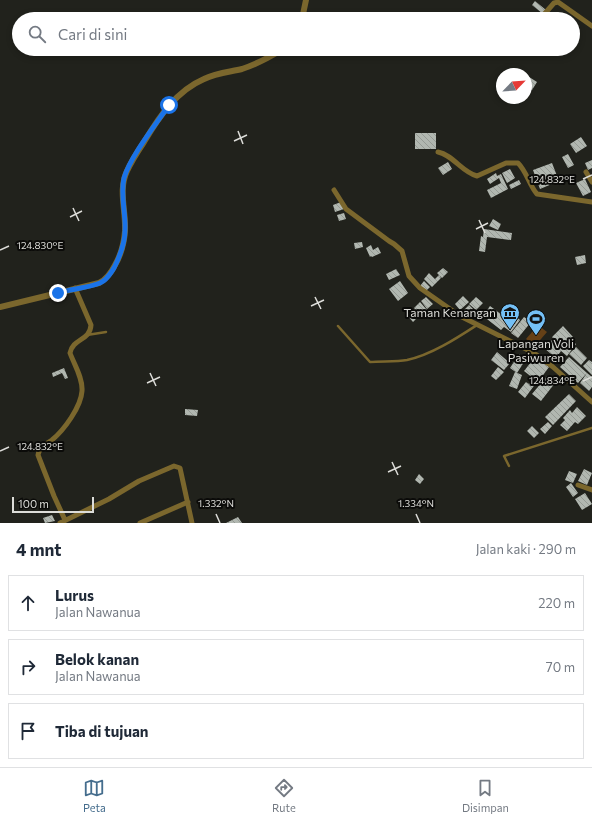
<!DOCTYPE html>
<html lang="id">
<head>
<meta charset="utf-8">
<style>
  :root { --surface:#fff; --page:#f6f6f7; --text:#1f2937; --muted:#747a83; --line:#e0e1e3; --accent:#456d8d }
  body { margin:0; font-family:Commissioner,sans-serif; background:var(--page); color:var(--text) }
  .compass { position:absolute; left:496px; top:68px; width:36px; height:36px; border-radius:50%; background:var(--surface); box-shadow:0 2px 6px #0003; rotate:65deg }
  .scale { position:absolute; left:12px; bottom:10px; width:82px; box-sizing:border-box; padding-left:4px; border:2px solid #ddddd9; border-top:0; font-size:11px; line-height:14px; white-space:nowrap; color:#ddddd9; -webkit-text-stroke:3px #0b0b09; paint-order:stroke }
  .stop { position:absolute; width:12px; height:12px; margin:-9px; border:3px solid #1a73e8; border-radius:50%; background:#fff }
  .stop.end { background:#1a73e8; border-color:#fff; box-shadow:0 1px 4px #0008 }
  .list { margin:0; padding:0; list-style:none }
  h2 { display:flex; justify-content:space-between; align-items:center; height:52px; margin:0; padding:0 16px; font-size:17px }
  h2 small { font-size:13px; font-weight:400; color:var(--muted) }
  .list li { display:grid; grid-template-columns:26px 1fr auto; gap:12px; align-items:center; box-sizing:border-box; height:56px; margin:0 8px 8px; padding:0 8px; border:1px solid var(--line); border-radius:0px }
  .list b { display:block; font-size:15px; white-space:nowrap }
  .list p { margin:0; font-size:13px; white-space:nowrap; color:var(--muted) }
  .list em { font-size:13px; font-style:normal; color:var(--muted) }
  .icon { flex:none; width:22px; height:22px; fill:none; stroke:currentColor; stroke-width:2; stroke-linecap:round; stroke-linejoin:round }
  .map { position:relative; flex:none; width:592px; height:523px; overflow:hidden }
  .search { position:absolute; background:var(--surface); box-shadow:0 2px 6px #0003; left:12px; right:12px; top:12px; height:44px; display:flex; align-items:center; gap:10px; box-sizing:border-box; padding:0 14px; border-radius:22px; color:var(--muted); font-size:15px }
  .sheet { height:244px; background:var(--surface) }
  nav { display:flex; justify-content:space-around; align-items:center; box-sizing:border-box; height:56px; border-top:1px solid var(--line); background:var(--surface); font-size:11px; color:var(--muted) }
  nav a { display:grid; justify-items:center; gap:2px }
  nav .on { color:var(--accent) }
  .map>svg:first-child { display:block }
  .pitch { fill:#664117 }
  .building { fill:url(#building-back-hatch) }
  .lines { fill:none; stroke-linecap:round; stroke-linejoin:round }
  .service { stroke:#7b672d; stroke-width:2.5 }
  .minor { stroke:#7b672d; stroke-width:5 }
  .tertiary { stroke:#7b672d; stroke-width:6 }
  .route { stroke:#1a73e8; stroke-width:5 }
  .ticks { fill:none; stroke:#ddddd9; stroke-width:1.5 }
  .labels { text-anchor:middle; stroke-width:4; stroke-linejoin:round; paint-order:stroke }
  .poi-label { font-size:12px; fill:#ddddd9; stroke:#0b0b09; text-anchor:end }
  .ticks-label { font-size:10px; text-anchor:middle; fill:#ddddd9; stroke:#0b0b09; stroke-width:4; stroke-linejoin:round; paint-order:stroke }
</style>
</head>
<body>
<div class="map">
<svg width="592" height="523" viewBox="0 0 592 523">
  <defs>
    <pattern id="building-back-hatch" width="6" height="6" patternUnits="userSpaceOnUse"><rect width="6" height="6" fill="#b1b7b0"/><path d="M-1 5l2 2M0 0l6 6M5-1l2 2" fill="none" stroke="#959a94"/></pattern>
  </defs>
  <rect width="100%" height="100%" fill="#21221c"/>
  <path class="pitch" d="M538,325L547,332L535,346L526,339Z"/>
  <path class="building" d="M535,1L546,10L543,14L532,5Z
    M553,12L556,14L558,12L563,16L561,19H552L549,17Z
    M526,75L537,82L532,90L526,86Z
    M415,133H436V149H415Z
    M581,137L587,146L576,153L570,144Z
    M568,154L574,165L568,168L562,157Z
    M592,160V168L588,170L585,163Z
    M448,162L452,169L443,175L438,168Z
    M552,163L559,181L540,189L533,170Z
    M510,169L515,178L507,183L502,173Z
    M496,173L497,176L501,174L508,189L491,198L487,190L501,183L499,178L490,184L487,179Z
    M585,179L591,192L583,196L576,183Z
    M519,180L521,184L511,189L509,185Z
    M341,202L344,209L335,212L333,205Z
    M344,213L346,219L339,221L337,215Z
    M493,219L501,224L498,230L489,226Z
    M484,229L512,233L511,240L487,237L485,252L479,251L481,236L483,237Z
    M362,242L363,247L355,249L354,243Z
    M371,245L373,250L378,247L381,253L372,257L371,256L370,257L366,248Z
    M585,255L586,263L577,265L575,257Z
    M443,268L448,272L442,278L437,273Z
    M396,269L400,275L389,280L386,274Z
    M429,273L435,279L439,275L441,278L432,287L424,279Z
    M400,281L408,293L398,301L389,289Z
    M424,281L430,287L426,291L420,286Z
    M463,296L469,302L460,310L455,304Z
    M426,297L433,304L427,309L421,301Z
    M476,297L483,303L476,310L469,304Z
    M420,302L427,310L422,316L414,308Z
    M469,305L473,309L468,314L464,310Z
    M490,306L509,320L507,324L514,315L520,320L511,332L504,327L501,330L483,316Z
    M414,309L420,315L413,322L407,315Z
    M524,317L531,322L518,338L511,333Z
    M563,326L573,337L561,347L552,337Z
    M552,340L563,350L570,340L576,344L567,356L561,351L556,358L544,348Z
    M576,347L587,358L581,365L569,354Z
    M497,352L510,363L504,370L491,360Z
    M519,354L526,359L517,373L510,368Z
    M535,357L549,367L538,382L524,371Z
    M569,357L587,373L578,383L560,367Z
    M589,360L592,362V375L583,366Z
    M498,367L504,372L496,380L491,376Z
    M64,368L68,378L65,379L62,373L53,377L52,373Z
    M515,372L522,375L517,389L509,386Z
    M587,373L592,377V387L589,391L580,383Z
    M547,376L555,383L541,401L532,394Z
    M532,380L536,383L525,398L518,392L526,382L529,384Z
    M569,394L576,401L553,425L545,417Z
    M577,407L586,416L578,424L575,422L567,431L560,425L565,420L563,418L570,410L572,413Z
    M185,409L198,410L197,416L185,415Z
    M548,422L552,426L545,434L540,429Z
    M532,426L539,433L534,438L527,431Z
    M584,469L592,473L587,485L578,481Z
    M569,471L577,474L573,483L565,480Z
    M419,474L424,479L420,484L415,480Z
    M571,483L578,493L573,497L566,487Z
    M585,493L592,504L582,510L575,499Z
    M52,515L55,521L45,523L43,518Z
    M238,517L242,523H226Z"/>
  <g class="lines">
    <path class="service" d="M338,326L370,362C382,361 396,362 407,360C431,355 457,338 477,325
      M87,335L106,332
      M509,466L504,456L592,428"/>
    <path class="minor" d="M540,19L554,3L558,2L592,26
      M438,152C453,155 462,172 477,176L506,163H518C527,172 529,185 537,194L592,202
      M586,172L592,182
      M334,190L346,209L389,241L394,244L402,251L409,276L420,288L460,316L534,353L553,367L592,402
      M578,485L592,490
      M65,520L54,496L38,455C39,448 46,444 52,440C64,430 81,407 82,391C83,378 74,364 70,353C73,338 90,341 91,325L75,288
      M60,523L109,499L139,481L174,466L180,468L192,523
      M140,523L188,502"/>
    <path class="tertiary" d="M302,19L306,0
      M0,307L99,283C107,279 111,273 115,265C121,255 124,243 125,231C126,210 118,190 127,171C132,160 138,151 144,142C159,117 176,91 204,79C216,73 229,72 242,69C257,64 270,57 283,49"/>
  </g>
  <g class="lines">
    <path class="route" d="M58,293C72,289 87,288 100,283C107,280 110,274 114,268C120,256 125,243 125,230C126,213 120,195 124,178C130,157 156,124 169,105"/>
  </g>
  <path class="ticks" d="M238,131L243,144M234,141L247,135M583,179L592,175M73,208L79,221M70,217L82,211M479,220L485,233M476,229L488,223M0,250L9,246M315,297L321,309M311,306L324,300M150,373L156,386M583,381L592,377M147,383L160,377M0,451L9,447M392,462L398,475M388,472L401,466M216,514L220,523M416,514L420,523"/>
  <defs>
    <g id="museum-pin" transform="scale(1)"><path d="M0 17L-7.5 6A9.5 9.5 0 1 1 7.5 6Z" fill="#74c0f6" stroke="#0b0b09"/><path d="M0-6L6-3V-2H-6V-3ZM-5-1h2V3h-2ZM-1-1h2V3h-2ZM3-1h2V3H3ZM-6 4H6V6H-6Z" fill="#111"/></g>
    <g id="stadium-pin" transform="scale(1)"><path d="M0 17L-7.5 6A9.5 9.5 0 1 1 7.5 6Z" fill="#74c0f6" stroke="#0b0b09"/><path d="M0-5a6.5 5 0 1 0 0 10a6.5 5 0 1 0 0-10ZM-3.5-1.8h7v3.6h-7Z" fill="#111"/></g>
  </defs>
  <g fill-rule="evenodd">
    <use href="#museum-pin" x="510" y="313"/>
    <use href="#stadium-pin" x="536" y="319"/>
  </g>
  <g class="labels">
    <g class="poi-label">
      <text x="496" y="317">Taman Kenangan</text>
      <text x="536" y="348" text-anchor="middle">Lapangan Voli<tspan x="536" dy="14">Pasiwuren</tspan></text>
    </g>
  </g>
  <g class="ticks-label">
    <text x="552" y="183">124.832°E</text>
    <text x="40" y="249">124.830°E</text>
    <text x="552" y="384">124.834°E</text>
    <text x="40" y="450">124.832°E</text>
    <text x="216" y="507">1.332°N</text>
    <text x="416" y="507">1.334°N</text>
  </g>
</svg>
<svg class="compass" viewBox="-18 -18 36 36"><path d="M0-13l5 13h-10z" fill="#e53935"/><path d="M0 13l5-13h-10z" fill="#747a83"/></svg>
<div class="scale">100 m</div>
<div class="stop" style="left:169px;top:105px"></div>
<div class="stop end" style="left:58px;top:293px"></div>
<div class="search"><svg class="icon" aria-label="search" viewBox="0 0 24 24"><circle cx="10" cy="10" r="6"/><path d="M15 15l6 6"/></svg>Cari di sini</div>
</div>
<section class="sheet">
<h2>4 mnt<small>Jalan kaki · 290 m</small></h2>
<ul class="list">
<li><svg class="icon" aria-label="ahead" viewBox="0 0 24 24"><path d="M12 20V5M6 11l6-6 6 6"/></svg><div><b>Lurus</b><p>Jalan Nawanua</p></div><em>220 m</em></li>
<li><svg class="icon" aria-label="right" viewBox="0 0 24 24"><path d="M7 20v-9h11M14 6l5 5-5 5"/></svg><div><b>Belok kanan</b><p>Jalan Nawanua</p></div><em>70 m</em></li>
<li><svg class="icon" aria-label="arrive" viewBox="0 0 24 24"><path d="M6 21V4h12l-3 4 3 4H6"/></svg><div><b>Tiba di tujuan</b></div></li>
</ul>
</section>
<nav>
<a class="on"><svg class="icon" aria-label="map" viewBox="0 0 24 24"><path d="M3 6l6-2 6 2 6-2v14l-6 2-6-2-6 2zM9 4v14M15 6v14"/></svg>Peta</a>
<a><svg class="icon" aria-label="directions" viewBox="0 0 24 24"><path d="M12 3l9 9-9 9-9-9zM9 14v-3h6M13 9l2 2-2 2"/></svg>Rute</a>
<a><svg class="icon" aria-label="saved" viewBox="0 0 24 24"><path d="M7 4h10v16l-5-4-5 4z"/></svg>Disimpan</a>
</nav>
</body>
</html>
